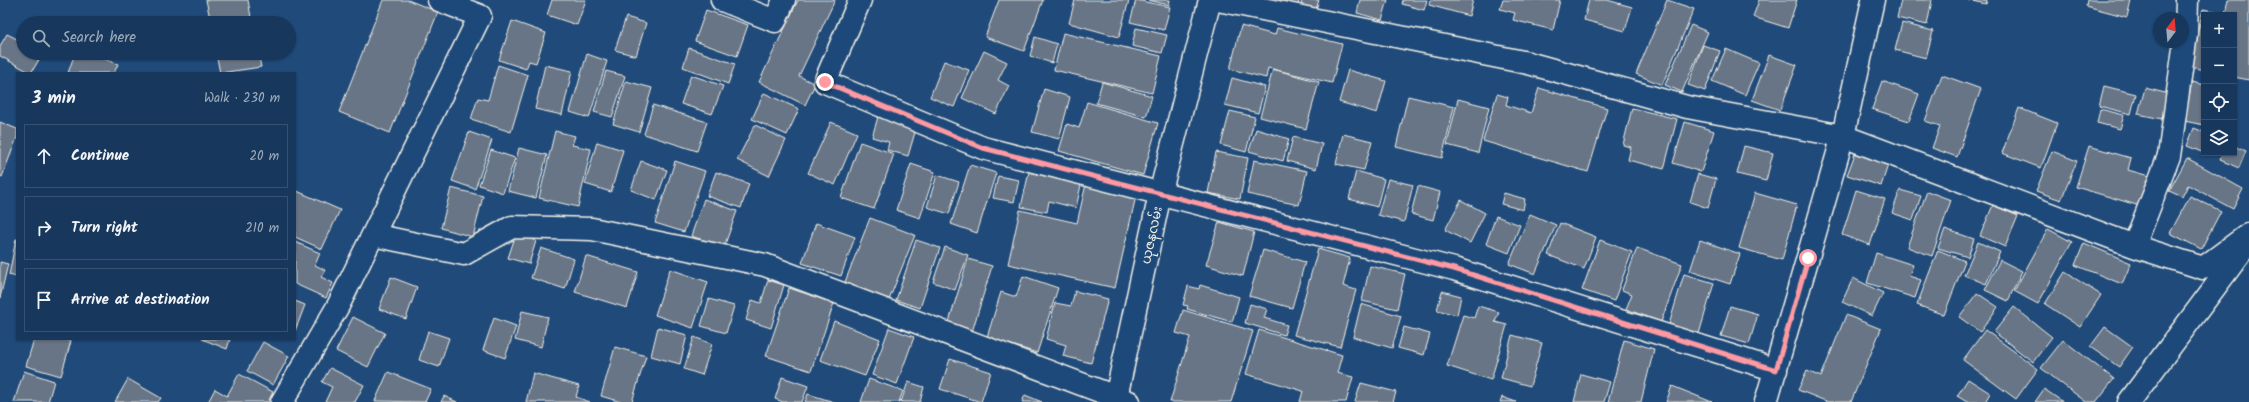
<!DOCTYPE html>
<html lang="en">
<head>
<meta charset="utf-8">
<style>
  :root { --surface:#17385c; --page:#203f62; --text:#f1f3f6; --muted:#9eacbb; --line:#365272 }
  body { margin:0; font-family:Kalam,"Noto Sans Myanmar",sans-serif; background:var(--page); color:var(--text) }
  .controls { position:absolute; right:12px; top:12px; display:grid; overflow:hidden; border-radius:0px; box-shadow:0 1px 3px #0004 }
  .controls button { width:36px; height:36px; display:grid; place-items:center; padding:0; border:0; border-bottom:1px solid var(--line); background:var(--surface); color:var(--text); font:20px sans-serif }
  .compass { position:absolute; left:2153px; top:12px; width:36px; height:36px; border-radius:50%; background:var(--surface); box-shadow:0 1px 3px #0004; rotate:16deg }
  .stop { position:absolute; width:12px; height:12px; margin:-9px; border:3px solid #ff9aa2; border-radius:50%; background:#fff }
  .stop.end { background:#ff9aa2; border-color:#fff; box-shadow:0 1px 4px #0008 }
  .list { margin:0; padding:0; list-style:none }
  h2 { display:flex; justify-content:space-between; align-items:center; height:52px; margin:0; padding:0 16px; font-size:17px }
  h2 small { font-size:13px; font-weight:400; color:var(--muted) }
  .list li { display:grid; grid-template-columns:26px 1fr auto; gap:12px; align-items:center; box-sizing:border-box; height:64px; margin:0 8px 8px; padding:0 8px; border:1px solid var(--line); border-radius:0px }
  .list b { display:block; font-size:15px; white-space:nowrap }
  .list em { font-size:13px; font-style:normal; color:var(--muted) }
  .icon { flex:none; width:22px; height:22px; fill:none; stroke:currentColor; stroke-width:2; stroke-linecap:round; stroke-linejoin:round }
  .map { position:relative; flex:none; width:2249px; height:402px; overflow:hidden }
  .search { position:absolute; background:var(--surface); box-shadow:0 1px 3px #0004; left:16px; top:16px; width:280px; height:44px; display:flex; align-items:center; gap:10px; box-sizing:border-box; padding:0 14px; border-radius:22px; color:var(--muted); font-size:15px }
  .panel { position:absolute; background:var(--surface); box-shadow:0 1px 3px #0004; left:16px; top:72px; width:280px; height:268px; border-radius:0px }
  .map>svg:first-child { display:block }
  .building { fill:#677586; stroke:#f4f1e8 }
  .lines { fill:none; stroke-linecap:round; stroke-linejoin:round }
  .minor-casing { stroke:#f4f1e8; stroke-width:25 }
  .minor { stroke:#1f4a7a; stroke-width:22 }
  .route { stroke:#ff9aa2; stroke-width:5 }
  .labels { text-anchor:middle; stroke-width:4; stroke-linejoin:round; paint-order:stroke }
  .street-label { font-size:13px; fill:#f4f1e8; stroke:#1f4a7a }
</style>
</head>
<body>
<div class="map">
<svg width="2249" height="402" viewBox="0 0 2249 402">
  <rect width="100%" height="100%" fill="#1f4a7a"/>
  <filter id="ink" filterUnits="userSpaceOnUse"><feTurbulence type="fractalNoise" baseFrequency=".025" numOctaves="2"/><feDisplacementMap in="SourceGraphic" scale="8" xChannelSelector="R" yChannelSelector="G"/><feConvolveMatrix kernelMatrix="1 2 1 2 8 2 1 2 1" color-interpolation-filters="sRGB"/></filter>
  <g filter="url(#ink)">
    <path class="building" d="M206,0H248L252,23H211Z
      M383,0H408L438,12L390,133L339,112Z
      M552,0H586L577,25L547,15Z
      M798,0H835L799,76L815,84L805,105L759,82Z
      M999,0H1043L1024,51L985,37Z
      M1075,0H1129L1119,37L1069,23Z
      M1136,0L1170,7L1164,30L1130,22Z
      M1148,0H1170L1169,5Z
      M1258,0H1299L1297,10Z
      M1302,0H1319L1315,12L1300,8Z
      M1360,0H1388L1382,20L1357,13Z
      M1403,0H1427L1424,10L1402,4Z
      M1430,0H1473L1469,16L1429,5Z
      M1503,0H1560L1553,30L1513,20L1515,13L1500,9Z
      M1589,0H1607L1632,7L1625,31L1584,20Z
      M1667,0L1694,9L1662,85L1636,74Z
      M1759,0H1797L1788,28L1753,17Z
      M1901,0H1932L1927,25L1897,18Z
      M1969,0H1987L1986,4Z
      M2087,0H2131L2127,17L2086,6Z
      M2228,0H2249V80L2234,77V15H2204V70L2190,67L2203,9L2225,13Z
      M706,10L748,25L737,56L695,41Z
      M626,17L646,23L636,56L615,50Z
      M512,21L546,33L536,63L529,61L526,69L499,60Z
      M1902,23L1933,31L1926,58L1895,50Z
      M1691,25L1708,32L1682,92L1665,85Z
      M1241,26L1275,35L1277,28L1342,44L1332,83L1268,68L1266,78L1230,69Z
      M1136,28L1167,35L1162,53L1132,46Z
      M1063,33L1161,56L1152,93L1054,70Z
      M7,34L23,42V53H43L31,73L0,56V46Z
      M1035,37L1057,44L1052,63L1030,56Z
      M1703,45L1720,51L1705,91L1688,85Z
      M689,48L735,64L728,84L683,67Z
      M1726,49L1759,63L1745,95L1712,81Z
      M984,51L1007,62L998,80L1009,86L996,114L962,98Z
      M75,53H88L118,64L114,73H68Z
      M216,53H258L261,67L220,73Z
      M587,54L607,61L589,118L570,112Z
      M1769,55L1797,65L1780,110L1752,100Z
      M944,61L969,70L954,107L930,97Z
      M498,65L528,75L511,132L471,119L478,98L488,100Z
      M545,65L572,71L562,115L535,109Z
      M1273,69L1319,82L1306,129L1260,117Z
      M1348,70L1386,81L1377,113L1339,102Z
      M606,71L625,76L612,117L594,112Z
      M691,75L723,86L712,114L681,104Z
      M1942,75L1981,89L1957,157L1932,148L1940,126L1925,121Z
      M1232,78L1265,87L1258,113L1225,105Z
      M626,81L652,88L639,132L613,124Z
      M1882,81L1919,94L1909,121L1872,109Z
      M1102,82L1152,96L1146,117L1096,103Z
      M2192,82L2204,85V125L2184,121Z
      M2104,86L2136,94L2131,114L2099,106Z
      M1539,88L1607,108L1588,172L1483,141L1497,94L1508,97L1506,105L1531,113Z
      M2145,88L2169,94L2162,119L2138,114Z
      M1044,89L1070,97L1059,139L1032,132Z
      M764,93L799,109L787,135L752,119Z
      M1408,96L1454,107L1442,158L1396,147Z
      M1458,99L1489,107L1478,153L1447,145Z
      M1087,102L1158,123L1143,175L1059,151L1067,124L1079,128Z
      M653,105L707,122L697,151L644,134Z
      M1632,108L1677,119L1664,169L1628,160L1631,147L1623,145Z
      M2019,108L2057,123L2041,168L2002,153Z
      M2100,109L2124,115L2120,129L2097,123Z
      M1230,111L1255,117L1246,152L1221,145Z
      M878,117L916,129L908,156L887,150L889,142L872,137Z
      M0,122L17,129V137L2,177L0,176Z
      M831,122L857,133L835,185L808,173Z
      M1685,122L1714,131L1701,172L1673,163Z
      M755,125L786,140L769,176L737,160Z
      M2194,128L2204,132V153L2187,146Z
      M1256,129L1289,139L1283,161L1249,151Z
      M555,131L575,136L572,145L591,149L578,207L539,198Z
      M469,132L492,140L475,189L452,181Z
      M1343,134L1372,141L1364,170L1336,164Z
      M1293,137L1322,144L1316,169L1287,161Z
      M597,142L623,150L611,192L585,184Z
      M860,142L894,154L874,209L841,198Z
      M1744,146L1773,153L1766,181L1737,174Z
      M2089,146L2131,158L2128,170L2149,176L2140,206L2076,187Z
      M2234,146L2246,151L2239,168L2220,160L2223,153H2234Z
      M519,148L547,155L536,198L508,191Z
      M491,150L515,158L503,193L479,185Z
      M1856,151L1889,162L1881,186L1847,175Z
      M2052,151L2077,161L2061,200L2036,191Z
      M1216,152L1248,158L1240,199L1208,193Z
      M2187,158L2243,189L2233,209L2188,185L2182,197L2169,191Z
      M1254,160L1307,171L1299,205L1247,194Z
      M641,161L667,170L656,200L631,190Z
      M675,161L705,171L684,232L655,223Z
      M911,164L935,172L920,218L896,210Z
      M970,165L996,173L977,233L951,224Z
      M1356,171L1384,179L1377,207L1349,199Z
      M716,172L749,184L741,208L707,196Z
      M1029,172L1081,185L1076,208L1049,201L1047,212L1021,207Z
      M1698,174L1716,179L1708,208L1690,202Z
      M937,175L959,182L949,214L927,207Z
      M998,176L1019,180L1014,202L993,198Z
      M1388,179L1413,185L1404,222L1378,215Z
      M1086,184L1136,196L1115,288L1008,264L1020,210L1077,223Z
      M1418,186L1440,192L1433,220L1411,214Z
      M451,188L483,196L473,237L441,228Z
      M1856,190L1885,199L1870,245L1842,235Z
      M1900,190L1921,196L1913,220L1892,213Z
      M297,191L340,210L322,249L295,237V195Z
      M1927,191L1951,200L1932,256L1907,247Z
      M1504,193L1525,199L1523,210L1501,204Z
      M1755,193L1797,205L1782,260L1739,248Z
      M2190,196L2221,211L2201,249L2170,233Z
      M704,199L737,211L724,247L691,236Z
      M1461,200L1485,213L1470,243L1445,230Z
      M1993,205L2018,216L2005,247L1980,236Z
      M1530,214L1556,225L1535,274L1509,264Z
      M1496,216L1520,225L1509,253L1486,244Z
      M870,218L915,235L889,300L845,282Z
      M1219,222L1254,232L1243,276L1206,265Z
      M816,223L855,237L841,276L802,263Z
      M1560,223L1596,237L1584,269L1548,255Z
      M1945,229L1974,239L1968,257L1938,248Z
      M2048,229L2072,242L2038,304L2014,291Z
      M516,234L536,241L529,264L508,258Z
      M16,239H17V277L9,275Z
      M916,240L940,248L920,308L896,300Z
      M1600,240L1632,252L1614,301L1582,290Z
      M1700,240L1740,254L1730,284L1690,271Z
      M295,242L320,253L315,265L325,270L321,277L333,283L326,298L295,284Z
      M1978,242L2000,252L1986,284L1964,275Z
      M2084,243L2131,263L2122,284L2075,265Z
      M945,247L968,255L955,290L933,282Z
      M541,248L574,259L565,289L531,278Z
      M1637,248L1682,264L1661,322L1626,309L1632,294L1622,290Z
      M1318,249L1350,258L1343,286L1356,290L1340,347L1294,335Z
      M1263,250L1305,262L1292,308L1249,296Z
      M1938,250L1965,261L1944,315L1917,305Z
      M1876,253L1913,265L1909,276L1921,280L1915,298L1867,283Z
      M586,256L638,272L627,308L575,292Z
      M968,259L992,266L972,332L948,325Z
      M2000,260L2022,271L2008,301L1985,290Z
      M0,262L8,264L0,298Z
      M1370,266L1405,274L1397,309L1362,301Z
      M670,269L708,282L693,328L655,315Z
      M2065,272L2101,295L2080,327L2045,304Z
      M1684,274L1714,283L1698,337L1668,328Z
      M1023,276L1058,288L1037,353L987,337L1001,292L1016,297Z
      M391,277L417,287L406,319L379,309Z
      M1853,278L1883,293L1872,316L1842,302Z
      M768,280L784,285L771,328L746,320L752,300L761,303Z
      M1200,285L1239,297L1232,322L1187,309L1188,306L1183,305L1188,286L1199,289Z
      M789,288L834,303L811,371L766,356Z
      M1075,291L1108,299L1091,363L1063,356L1066,345L1046,339L1055,303L1071,306Z
      M1442,291L1461,296L1457,315L1437,310Z
      M1977,293L1998,307L1980,332L1959,317Z
      M709,299L734,306L726,333L701,326Z
      M295,301L305,305L295,331Z
      M1250,304L1267,309L1264,318L1287,325L1284,335L1245,323Z
      M1361,304L1401,316L1392,348L1353,337Z
      M1478,306L1499,312L1495,322L1507,325L1491,380L1447,366L1463,315L1474,318Z
      M1730,306L1758,314L1749,344L1721,336Z
      M2014,307L2052,337L2033,362L1994,332Z
      M1183,310L1253,331L1231,402H1170L1190,337L1176,333Z
      M522,311L548,317L541,347L515,340Z
      M1846,315L1881,329L1851,402H1828L1798,390L1807,371L1821,377Z
      M353,317L385,333L368,367L336,351Z
      M494,318L516,326L505,358L483,350Z
      M834,321L880,339L865,376L820,360Z
      M658,327L687,335L680,364L651,356Z
      M1404,327L1430,334L1424,355L1398,348Z
      M2105,327L2133,347L2119,367L2090,347Z
      M889,328L914,337L897,384L872,375Z
      M1259,330L1342,355L1337,373L1353,377L1346,402H1300L1303,391L1246,374Z
      M1985,330L2038,369L2016,399L1963,360Z
      M428,331L449,338L439,367L419,360Z
      M1512,335L1542,343L1530,386L1501,378Z
      M694,337L712,344L702,375L684,369Z
      M34,339H63L71,341L61,376L26,366Z
      M202,339H230L227,349Z
      M1624,340L1654,349L1641,402H1608Z
      M2063,340L2114,379L2096,402H2086L2041,368Z
      M263,342L289,356L273,385L247,371Z
      M615,347L646,356L632,402H621L601,396Z
      M950,359L991,372L981,402L940,389Z
      M330,368L364,385L355,402H325L332,387L322,382Z
      M24,371L54,381L48,402H14Z
      M388,372L431,389L425,402L375,401Z
      M533,373L579,386L576,397L590,402H526Z
      M239,374L273,392L268,402H208L215,389L227,396Z
      M1581,374L1610,382L1604,402H1574Z
      M782,377L808,386L802,402H783L775,399Z
      M128,379L161,398L158,402H115Z
      M869,379L903,391L899,402H861Z
      M1968,379L1990,393L1985,402H1967L1957,396Z
      M908,382L924,387L920,402H901Z
      M1361,383L1396,392L1393,402H1355Z
      M1672,386L1712,402H1666Z
      M2044,389L2063,402H2035Z
      M808,394L834,402H805Z
      M1025,395L1042,402H1022Z
      M444,396L457,402H441Z
      M1502,397L1516,402H1500Z"/>
    <g class="lines">
      <g class="minor-casing">
        <path id="minor" d="M722,0L775,21L784,0
          M860,0L825,82L983,148L1454,269L1776,370
          M1218,0L1528,63L1687,107L1843,136L2134,246L2203,268L2249,234
          M373,235L464,254L512,227L592,229L765,265L1129,402
          M2134,246L2169,156L2186,34L2187,0
          M282,402L338,306L480,16L439,0
          M1115,402L1160,194L1210,0
          M1766,402L1843,136L1873,0
          M2129,402L2247,244"/>
      </g>
      <use href="#minor" class="minor"/>
    </g>
  </g>
  <g class="lines" filter="url(#ink)">
    <path class="route" d="M825,82L983,148L1454,269L1776,370L1808,258"/>
  </g>
  <g class="labels">
    <g class="street-label">
      <text transform="translate(1151 235) rotate(-78)" y="5">ယုဇနလမ်း</text>
    </g>
  </g>
</svg>
<div class="controls">
<button>+</button>
<button>−</button>
<button><svg class="icon" aria-label="locate" viewBox="0 0 24 24"><circle cx="12" cy="12" r="6"/><path d="M12 2v4M12 18v4M2 12h4M18 12h4"/></svg></button>
<button><svg class="icon" aria-label="layers" viewBox="0 0 24 24"><path d="M12 4l9 5-9 5-9-5zM3 14l9 5 9-5"/></svg></button>
</div>
<svg class="compass" viewBox="-18 -18 36 36"><path d="M0-13l5 13h-10z" fill="#e53935"/><path d="M0 13l5-13h-10z" fill="#9eacbb"/></svg>
<div class="stop" style="left:1808px;top:258px"></div>
<div class="stop end" style="left:825px;top:82px"></div>
<div class="search"><svg class="icon" aria-label="search" viewBox="0 0 24 24"><circle cx="10" cy="10" r="6"/><path d="M15 15l6 6"/></svg>Search here</div>
<section class="panel">
<h2>3 min<small>Walk · 230 m</small></h2>
<ul class="list">
<li><svg class="icon" aria-label="ahead" viewBox="0 0 24 24"><path d="M12 20V5M6 11l6-6 6 6"/></svg><div><b>Continue</b></div><em>20 m</em></li>
<li><svg class="icon" aria-label="right" viewBox="0 0 24 24"><path d="M7 20v-9h11M14 6l5 5-5 5"/></svg><div><b>Turn right</b></div><em>210 m</em></li>
<li><svg class="icon" aria-label="arrive" viewBox="0 0 24 24"><path d="M6 21V4h12l-3 4 3 4H6"/></svg><div><b>Arrive at destination</b></div></li>
</ul>
</section>
</div>
</body>
</html>
